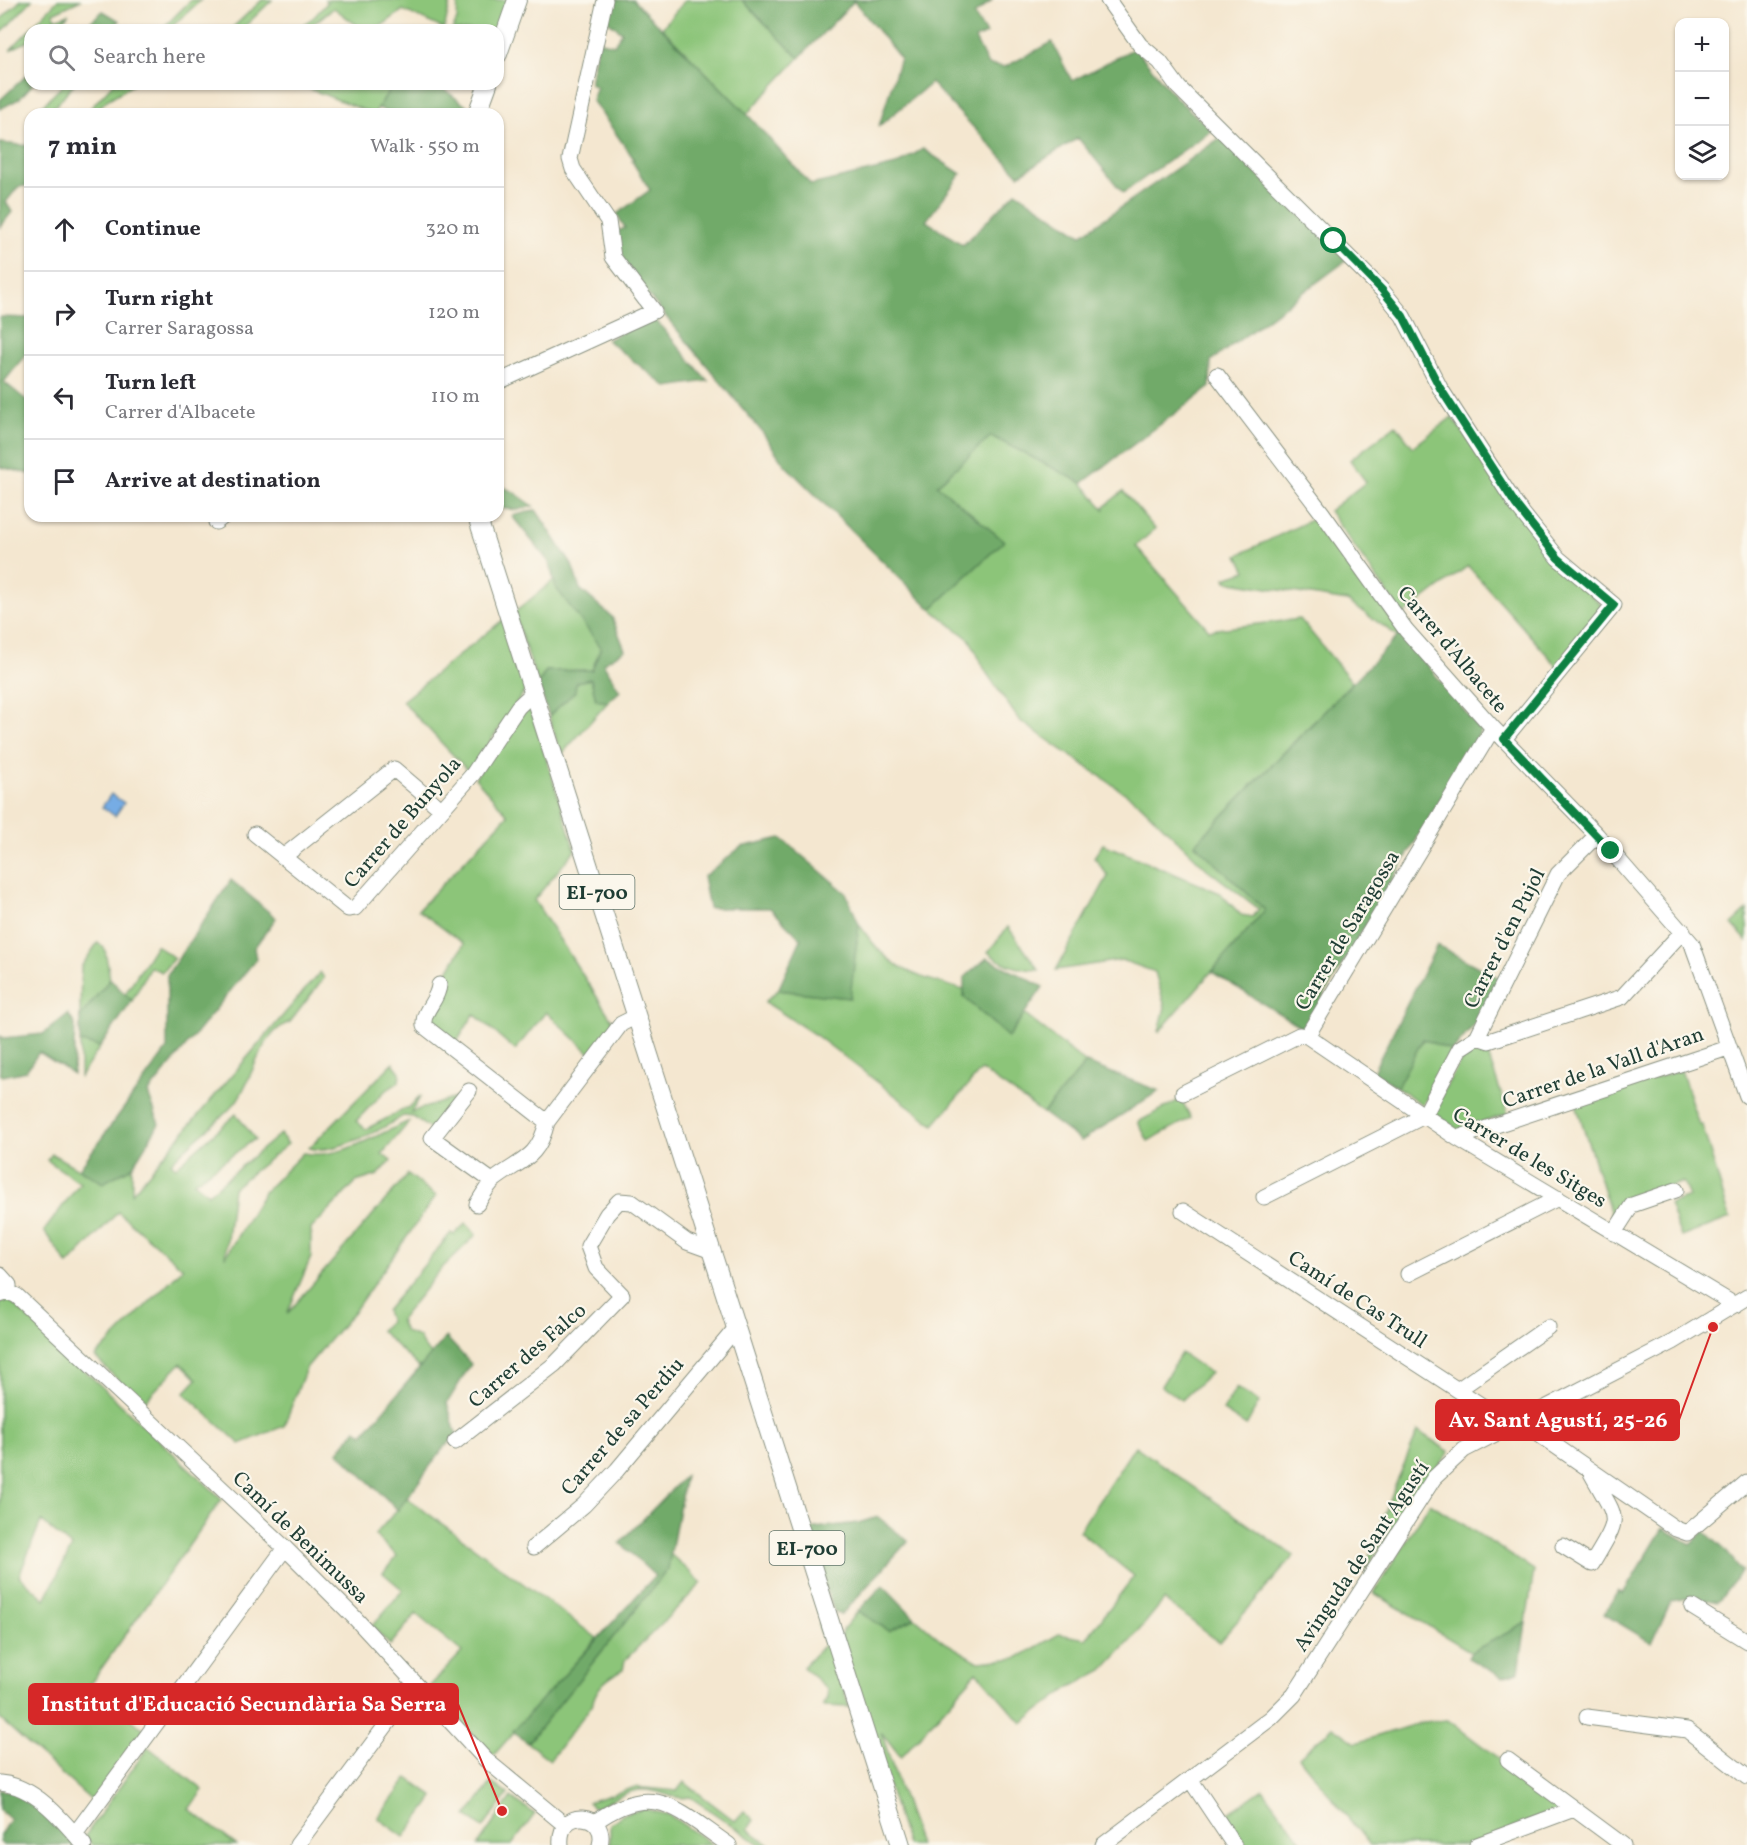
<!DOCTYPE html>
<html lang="en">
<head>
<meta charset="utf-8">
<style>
  :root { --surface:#fff; --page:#f2f2f3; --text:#2b2b33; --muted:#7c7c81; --line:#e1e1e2 }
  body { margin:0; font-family:Vollkorn,serif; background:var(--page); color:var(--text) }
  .controls { position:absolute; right:18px; top:18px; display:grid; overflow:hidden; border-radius:12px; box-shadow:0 2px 4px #0004 }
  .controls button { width:54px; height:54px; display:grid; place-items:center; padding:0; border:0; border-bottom:2px solid var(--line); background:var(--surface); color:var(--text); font:30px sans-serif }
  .stop { position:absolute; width:18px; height:18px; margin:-14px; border:4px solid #0b8043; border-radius:50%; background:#fff }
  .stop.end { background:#0b8043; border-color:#fff; box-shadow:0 2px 6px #0008 }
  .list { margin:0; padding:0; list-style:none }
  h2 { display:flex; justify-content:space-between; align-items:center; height:78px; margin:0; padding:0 24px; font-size:26px }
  h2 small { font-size:20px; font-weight:400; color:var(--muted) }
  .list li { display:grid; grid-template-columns:39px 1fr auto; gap:18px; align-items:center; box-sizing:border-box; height:84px; padding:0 24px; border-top:2px solid var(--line) }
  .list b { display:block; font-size:22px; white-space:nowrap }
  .list p { margin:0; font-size:20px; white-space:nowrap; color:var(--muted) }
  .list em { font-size:20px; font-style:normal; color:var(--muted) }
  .icon { flex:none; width:33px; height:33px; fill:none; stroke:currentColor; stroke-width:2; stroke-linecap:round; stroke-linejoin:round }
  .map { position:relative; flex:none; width:1747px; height:1845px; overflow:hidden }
  .search { position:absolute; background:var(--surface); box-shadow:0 2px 4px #0004; left:24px; top:24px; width:480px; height:66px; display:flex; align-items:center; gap:15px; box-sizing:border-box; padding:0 21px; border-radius:18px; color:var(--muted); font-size:22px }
  .panel { position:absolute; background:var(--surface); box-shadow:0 2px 4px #0004; left:24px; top:108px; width:480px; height:414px; border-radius:18px }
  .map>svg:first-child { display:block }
  .green { fill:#8cc579; stroke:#568156; stroke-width:1.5; fill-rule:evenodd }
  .forest { fill:#71aa69; stroke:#48744e; stroke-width:1.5 }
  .water { fill:#76ace4; stroke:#4a748c; stroke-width:1.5 }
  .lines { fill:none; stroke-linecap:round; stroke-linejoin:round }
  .minor-casing { stroke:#8a9282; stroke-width:17 }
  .major-casing { stroke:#8a9282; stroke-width:20 }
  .minor { stroke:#fff; stroke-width:15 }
  .major { stroke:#fff; stroke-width:18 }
  .route { stroke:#0b8043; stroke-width:8 }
  .labels { text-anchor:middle; stroke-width:4.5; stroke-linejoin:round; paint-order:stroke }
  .shield { fill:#fbf7ec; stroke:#61756b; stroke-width:1.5 }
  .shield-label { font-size:20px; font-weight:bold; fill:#1f3d34 }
  .street-label { font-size:21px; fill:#1f3d34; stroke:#fbf7ec }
  .leader { fill:none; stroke:#d62828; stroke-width:2 }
  .callout-dot { fill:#d62828; stroke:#fbf7ec; stroke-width:2 }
  .callout { fill:#d62828; stroke:#d62828; stroke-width:2 }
  .callout-label { font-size:22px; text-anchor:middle; font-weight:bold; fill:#fff }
</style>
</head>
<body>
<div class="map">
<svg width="1747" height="1845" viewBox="0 0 1747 1845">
  <rect width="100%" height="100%" fill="#fbf7ec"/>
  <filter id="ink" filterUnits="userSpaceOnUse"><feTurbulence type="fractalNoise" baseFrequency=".0167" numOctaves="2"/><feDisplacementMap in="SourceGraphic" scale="12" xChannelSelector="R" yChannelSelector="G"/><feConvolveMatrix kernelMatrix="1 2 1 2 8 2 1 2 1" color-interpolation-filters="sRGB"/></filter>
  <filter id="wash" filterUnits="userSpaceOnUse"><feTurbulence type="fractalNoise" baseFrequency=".008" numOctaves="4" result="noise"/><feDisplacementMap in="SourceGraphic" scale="24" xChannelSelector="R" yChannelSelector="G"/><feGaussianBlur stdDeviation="1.35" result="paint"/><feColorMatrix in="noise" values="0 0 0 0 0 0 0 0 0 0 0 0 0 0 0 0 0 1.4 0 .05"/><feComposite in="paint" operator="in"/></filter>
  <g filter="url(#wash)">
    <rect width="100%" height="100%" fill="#f4e7d0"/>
    <path class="green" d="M21,0H32L0,34V20Z
      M58,0H81L53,13L55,19L69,14L59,24C48,24 42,30 30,30V40L10,50Z
      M191,0H201L168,30H161Z
      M262,0H272L241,30H230Z
      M325,0H451L444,29L403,10C366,38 370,35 334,8L305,30H295L314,17L327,3Z
      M458,0H512L498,30H452L457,20Z
      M685,0H742L799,58L747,114L662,28Z
      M64,84H74L49,114H34Z
      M113,84H134L107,100L93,114H85Z
      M308,84H393L374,114L305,87Z
      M1452,417L1561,567L1606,609L1558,667L1468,566L1403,615L1329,511L1366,482L1350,460L1396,425L1413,447Z
      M991,436L1082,483L1105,510L1104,507L1123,491L1155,529L1136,546L1209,630L1300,619L1352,682L1195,844L1265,910L1159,1032L1165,1007L1155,972L1122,960L1056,970L1108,876L1094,857L1103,844L1220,893L1241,915L1253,917L1259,909L1207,869L1139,803L1019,720L986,672L970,640L931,609L1004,541L937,485Z
      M1317,517L1401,633L1398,636L1347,601L1226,581L1225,578L1246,571L1238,555Z
      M554,580L557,588L601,647L592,670L546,671L538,684L514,613Z
      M504,619L527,688L469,772L402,701Z
      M591,679L596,700L608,702L561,755L549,716L574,692L576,682Z
      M529,704L575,850L534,900L614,1023L590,1053L546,1012L515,1050L474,1014L455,1045L426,1021L447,988L442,981L464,944L418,910L508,815L475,778Z
      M1747,910V941L1732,924Z
      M859,924C890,972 912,974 964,990V997L1008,1037L1024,1014L1086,1063L1043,1113L981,1070L934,1125L817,1036L765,1002L778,990L849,998Z
      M1008,927L1039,970C1021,970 1002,965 988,952Z
      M98,942L105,949L110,979L80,1017L81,967Z
      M156,945L174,958L162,972L150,967L132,1001L125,994Z
      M320,972L324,978L290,1022C259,1033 254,1078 236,1102C217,1124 190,1141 171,1163L176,1167L236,1114L255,1139L194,1182L208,1194L280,1134L288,1144L233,1188L225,1257L264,1192L303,1153C341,1160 376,1134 410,1121L382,1154L391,1161L378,1175L356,1182L311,1229V1257L287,1314L408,1174L436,1196L355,1310L306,1368L284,1426L240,1444L184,1393L197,1379L181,1363L142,1404L95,1357L183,1268L118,1212L68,1265L44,1231L80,1183L47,1160L52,1154L103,1183L132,1167V1193Z
      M1423,1039L1452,1051L1423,1105L1397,1087Z
      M80,1042L100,1047L80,1077Z
      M1471,1043L1485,1046L1508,1114L1458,1130L1432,1111Z
      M393,1063L400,1072L399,1082L384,1092L356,1121L366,1129L409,1107L421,1096L411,1112L455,1098L430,1129L413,1117L403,1116C384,1129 332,1155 309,1148Z
      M1681,1070L1699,1125H1702L1730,1218L1681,1237L1669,1204L1689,1197L1683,1182L1635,1198L1614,1224L1576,1104Z
      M1181,1099L1191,1118L1148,1141L1138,1122Z
      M466,1223L476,1235L441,1269L400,1320L405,1332L419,1337L424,1348L432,1354L421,1369L380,1330L390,1322L386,1311L451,1233L454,1235Z
      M5,1300L10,1301L222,1499L91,1683L145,1731L93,1802L0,1719V1304ZM41,1521L72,1547L45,1599L19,1576Z
      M1181,1353L1210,1373L1182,1400L1161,1386Z
      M1236,1388L1259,1402L1246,1426L1223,1411Z
      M1418,1431L1450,1452L1413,1496L1364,1571L1395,1486Z
      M1135,1446L1294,1556L1219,1642L1164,1600L1132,1639L1103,1670L1069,1688L1022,1723L977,1672L901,1757L881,1732L919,1845H907L841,1639L843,1629L858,1611L889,1631L915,1618L941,1640L979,1662L1017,1658L1059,1634L1086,1639L1134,1576L1079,1531Z
      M407,1498L597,1638L493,1756L429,1687L462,1652L416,1614L390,1645L372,1626L403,1590L383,1573L397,1556L375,1535Z
      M1430,1503L1534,1570L1526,1623L1471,1652L1374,1593Z
      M669,1553L702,1583L625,1660L623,1670C607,1678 596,1687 592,1705L550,1760L528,1743L668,1569Z
      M824,1622L849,1707L823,1706L828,1698L827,1689L803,1667L825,1644L818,1624Z
      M1448,1720L1560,1805L1561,1810L1470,1845H1370L1299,1757L1333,1727L1356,1743L1422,1722Z
      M148,1747L203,1790L189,1809L236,1845H92L85,1836Z
      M408,1778L434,1797L404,1837L378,1818Z
      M684,1782L735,1821L744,1811L754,1820L748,1829L770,1845H761L690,1797C674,1801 657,1788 639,1790C621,1792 610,1803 594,1808L588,1802L635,1787L677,1791Z
      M491,1783L508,1794L483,1828L467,1816Z
      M1263,1789L1304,1845H1240L1222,1818Z
      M511,1797L535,1814L512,1845H478Z
      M644,1809L669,1815L713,1845H610V1824L622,1815Z"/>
    <path class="forest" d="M609,0H633L747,114L811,185L896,165L923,149L961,174L926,221L963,245L1016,192L1081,235L1220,138L1347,260L1211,361L1210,387L1082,483L991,436L937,485L1004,541L931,609L784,464L763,433L618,259L617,231L625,228L617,214L650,190L632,161L634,159L592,100L597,87L590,84L598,41L614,45L622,32L605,19Z
      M742,0H992L974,15L986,34L975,39L988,65L1005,67L1052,42L1072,81L1135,48L1176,98L1212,130L1123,193L1078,138L1019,175L931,83L879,126L900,58L854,1L799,58Z
      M103,11L120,21L109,30H81Z
      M30,72V84H33L19,99L0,109V100Z
      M393,84H437L469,108L468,114H392L378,108Z
      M0,143L30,146V179L26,186L18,187L6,202L12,212L0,227Z
      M652,316L708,381L667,387L607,340Z
      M0,317L30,318V349L4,382L30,403V474L0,467Z
      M498,485L512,491L533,506L518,510L498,508Z
      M536,510L572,565L580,589L612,617L625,650L603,663L620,691L608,702L596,700L591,679L576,682L575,692L549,716L538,684L546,671L592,670L601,647L556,588L549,562L512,516Z
      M1401,633L1481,731L1304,1029L1212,972L1265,910L1195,844Z
      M781,838L846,893L859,924L850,998L778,990L801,939L770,908H709L703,877L741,847Z
      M231,880L276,918L254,948L256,959L148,1093L159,1124L132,1167L103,1183L79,1169L167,1049V975Z
      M1437,945L1499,978L1480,1018L1452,1051L1423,1039L1397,1087L1373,1072Z
      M987,958L1043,987L1008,1037L964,997V978Z
      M110,979L132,1001L100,1047L80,1042V1017Z
      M68,1014L75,1025L73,1074L39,1052L26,1071L3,1076L0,1074V1036L4,1038L43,1034Z
      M1086,1063L1159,1091L1081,1141L1043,1113Z
      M446,1337L471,1364L447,1403L457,1437L444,1447L398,1510L338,1452L356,1429L363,1434Z
      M685,1476L668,1569L528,1743L513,1731L655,1576L620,1543Z
      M878,1517L908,1541L841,1615L834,1611L806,1529L858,1523Z
      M1663,1528L1691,1544L1704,1531L1725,1550L1742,1571L1718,1602L1694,1597L1671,1601L1652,1643L1604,1614L1618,1591L1623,1594Z
      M883,1585L915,1618L889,1631L858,1611Z
      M1526,1623L1519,1672L1502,1677L1468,1658L1471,1652Z
      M0,1790L19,1792L39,1805L80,1845H3L0,1842V1835L10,1819L0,1810Z"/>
    <path class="water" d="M111,794L124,803L115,816L102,807Z"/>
  </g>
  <g filter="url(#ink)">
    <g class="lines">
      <g class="minor-casing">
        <path id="minor" d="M1108,0L1140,45L1160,62L1179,88L1382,290L1403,316L1440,388L1516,505L1558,558L1614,605L1504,739
          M1217,375L1323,514L1406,630L1493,728L1597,835L1692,944L1747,1096
          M498,382L654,311L613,257L608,221L573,169L570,159L605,0
          M216,522L224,516
          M255,834L348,909L355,908L473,774L518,707L533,693
          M1597,835L1558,874L1477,1037L1489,1041L1622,997L1683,931
          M283,857L394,769L441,809
          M439,985C438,1001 422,1010 424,1026L547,1122C538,1160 521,1159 494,1180C487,1186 482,1197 477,1204
          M1307,1036L1457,1138L1735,1305
          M469,1091L432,1138L492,1181
          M1183,1093L1299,1035L1307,1036L1493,728
          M547,1122L621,1024L637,1016
          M1457,1138L1728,1048
          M1264,1197L1424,1116L1460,1048L1477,1037
          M1183,1211L1510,1424
          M1614,1233L1632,1205L1676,1190
          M1408,1274L1558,1198
          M0,1275L9,1285V1292
          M0,1295L9,1292L17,1296L285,1548L354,1617L486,1760L565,1825
          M1459,1389L1548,1327
          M1518,1420L1676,1529L1687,1533L1747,1482
          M455,1442L555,1364L622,1295L596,1268L588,1246L607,1214L619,1201L632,1202L687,1242L712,1251
          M1563,1546L1592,1564C1622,1513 1619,1524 1591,1473
          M534,1547L584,1505L617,1470L736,1328
          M1692,1607L1747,1641
          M1587,1717L1687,1730L1747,1777
          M1508,1760L1623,1845
          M1190,1779L1234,1845
          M0,1783C35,1786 62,1819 84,1845
          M595,1822C654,1779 678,1810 729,1845
          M75,1834L285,1548
          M297,1845L416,1685
          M561,1845C557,1806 609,1812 600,1845
          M1103,1845L1271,1718L1294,1695L1434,1478L1464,1450L1673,1342L1747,1297
          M1477,1845L1574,1809"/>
      </g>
      <g class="major-casing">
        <path id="major" d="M498,54L517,0
          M477,114L488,84
          M477,516L901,1845"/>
      </g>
      <use href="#minor" class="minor"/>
      <use href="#major" class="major"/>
    </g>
  </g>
  <g class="lines" filter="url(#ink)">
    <path class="route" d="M1334,241L1382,290L1403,316L1440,388L1516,505L1558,558L1614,605L1504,739L1611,851"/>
  </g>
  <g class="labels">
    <g class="shield">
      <rect x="559.5" y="875" width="75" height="34" rx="4.5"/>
      <rect x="769.5" y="1531" width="75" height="34" rx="4.5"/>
    </g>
    <g class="shield-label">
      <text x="597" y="899">EI-700</text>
      <text x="807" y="1555">EI-700</text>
    </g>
    <g class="street-label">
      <text transform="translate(1453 649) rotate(50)" y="7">Carrer d'Albacete</text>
      <text transform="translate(402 822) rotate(-49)" y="7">Carrer de Bunyola</text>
      <text transform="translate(1347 930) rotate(-59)" y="7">Carrer de Saragossa</text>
      <text transform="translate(1504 938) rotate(-63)" y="7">Carrer d'en Pujol</text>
      <text transform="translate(1603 1067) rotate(-19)" y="7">Carrer de la Vall d'Aran</text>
      <text transform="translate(1530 1157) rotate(31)" y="7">Carrer de les Sitges</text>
      <text transform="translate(1358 1299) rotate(33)" y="7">Camí de Cas Trull</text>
      <text transform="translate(527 1355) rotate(-41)" y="7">Carrer des Falco</text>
      <text transform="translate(622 1426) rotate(-49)" y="7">Carrer de sa Perdiu</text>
      <text transform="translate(301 1537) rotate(44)" y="7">Camí de Benimussa</text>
      <text transform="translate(1361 1556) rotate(-56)" y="7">Avinguda de Sant Agustí</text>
    </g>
  </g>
  <path class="leader" d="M1713 1327L1679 1420M502 1811L458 1704"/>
  <g class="callout-dot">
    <circle cx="1713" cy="1327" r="6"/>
    <circle cx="502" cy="1811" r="6"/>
  </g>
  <g class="callout">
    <rect x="1436" y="1400" width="243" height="40" rx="6"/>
    <rect x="29" y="1684" width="429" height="40" rx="6"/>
  </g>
  <g class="callout-label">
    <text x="1558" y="1427">Av. Sant Agustí, 25-26</text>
    <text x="244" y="1711">Institut d'Educació Secundària Sa Serra</text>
  </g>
</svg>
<div class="controls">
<button>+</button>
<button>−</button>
<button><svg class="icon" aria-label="layers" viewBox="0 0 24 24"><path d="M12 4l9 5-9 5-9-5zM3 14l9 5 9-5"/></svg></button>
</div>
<div class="stop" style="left:1334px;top:241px"></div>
<div class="stop end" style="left:1611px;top:851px"></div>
<div class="search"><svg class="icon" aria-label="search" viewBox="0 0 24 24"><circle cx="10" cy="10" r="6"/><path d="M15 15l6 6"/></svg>Search here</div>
<section class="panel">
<h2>7 min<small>Walk · 550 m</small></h2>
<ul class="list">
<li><svg class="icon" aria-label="ahead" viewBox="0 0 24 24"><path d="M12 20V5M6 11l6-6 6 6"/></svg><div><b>Continue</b></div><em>320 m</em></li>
<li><svg class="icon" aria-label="right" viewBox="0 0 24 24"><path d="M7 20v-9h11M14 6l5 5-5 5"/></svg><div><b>Turn right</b><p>Carrer Saragossa</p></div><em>120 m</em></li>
<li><svg class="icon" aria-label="left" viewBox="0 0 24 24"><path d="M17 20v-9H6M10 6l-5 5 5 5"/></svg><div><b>Turn left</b><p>Carrer d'Albacete</p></div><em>110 m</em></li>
<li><svg class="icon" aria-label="arrive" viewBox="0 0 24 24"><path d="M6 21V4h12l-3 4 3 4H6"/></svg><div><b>Arrive at destination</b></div></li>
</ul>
</section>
</div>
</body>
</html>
